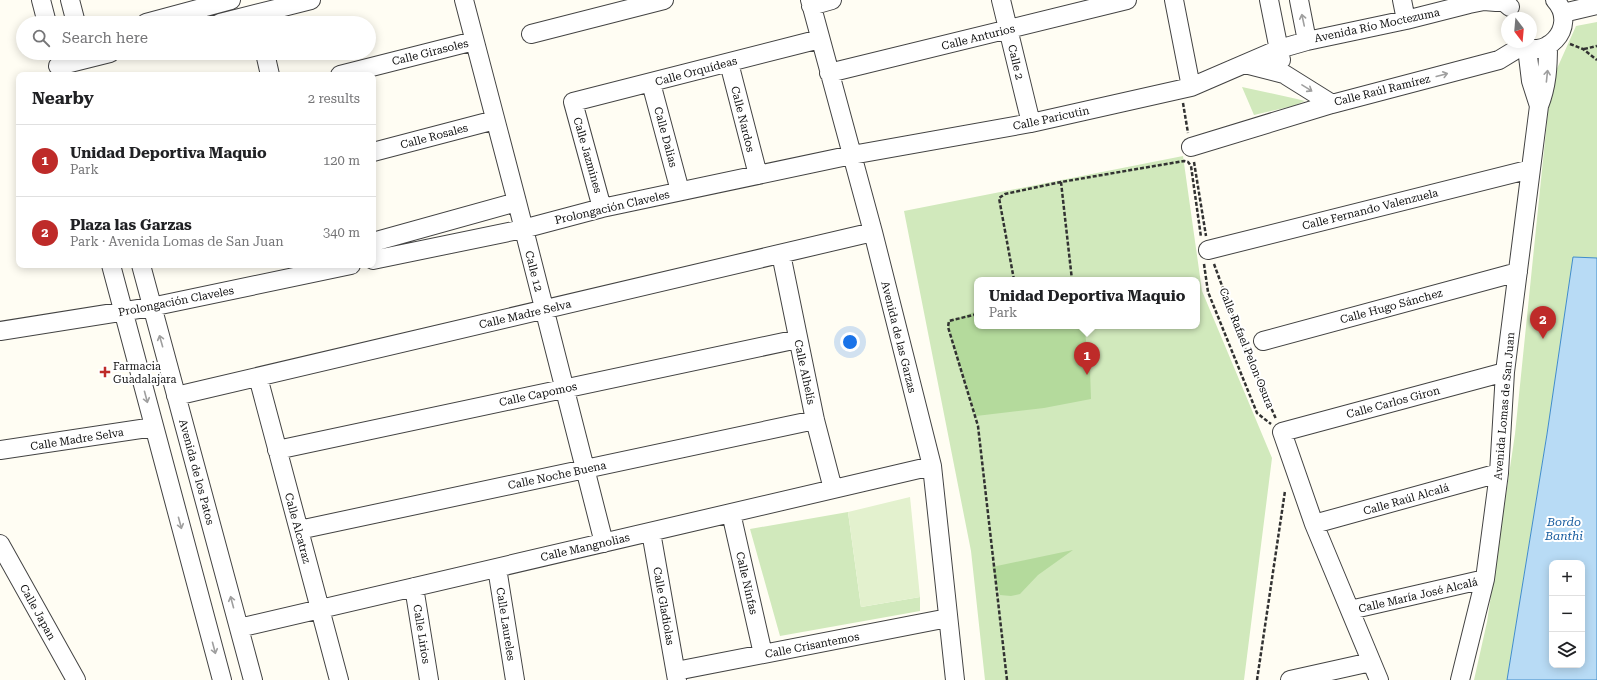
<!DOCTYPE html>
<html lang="en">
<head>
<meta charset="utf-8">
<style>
  :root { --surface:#fff; --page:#f6f6f6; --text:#202124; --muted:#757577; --line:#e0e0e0; --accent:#be2b29 }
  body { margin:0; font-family:"Roboto Serif",serif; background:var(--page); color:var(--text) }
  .controls { position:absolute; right:12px; bottom:12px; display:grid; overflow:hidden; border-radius:8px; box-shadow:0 2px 10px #0003 }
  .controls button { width:36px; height:36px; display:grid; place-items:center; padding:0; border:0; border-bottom:1px solid var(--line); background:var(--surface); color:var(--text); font:20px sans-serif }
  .compass { position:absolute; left:1501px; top:12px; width:36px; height:36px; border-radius:50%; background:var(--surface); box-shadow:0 2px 10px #0003; rotate:164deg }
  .you { position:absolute; left:850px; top:342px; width:14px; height:14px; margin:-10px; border:3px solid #fff; border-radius:50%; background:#1a73e8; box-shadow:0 0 0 6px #1a73e833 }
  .badge { display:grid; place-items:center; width:26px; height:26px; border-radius:50%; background:var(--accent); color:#fff; font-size:13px; font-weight:700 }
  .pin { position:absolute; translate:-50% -33px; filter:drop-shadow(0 1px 2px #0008) }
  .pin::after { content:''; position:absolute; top:21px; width:14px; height:12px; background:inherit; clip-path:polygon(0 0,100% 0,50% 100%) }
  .popup { position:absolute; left:974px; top:277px; width:226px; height:52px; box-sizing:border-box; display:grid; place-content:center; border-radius:8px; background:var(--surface); filter:drop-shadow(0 1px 3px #0005); font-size:13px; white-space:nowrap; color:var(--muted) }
  .popup b { font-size:15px; color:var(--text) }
  .popup::after { content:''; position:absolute; left:50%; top:100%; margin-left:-8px; border:8px solid transparent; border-top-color:var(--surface) }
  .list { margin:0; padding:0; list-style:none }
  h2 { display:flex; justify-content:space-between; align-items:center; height:52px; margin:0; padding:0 16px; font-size:17px }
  h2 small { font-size:13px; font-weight:400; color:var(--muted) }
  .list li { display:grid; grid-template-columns:26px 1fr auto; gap:12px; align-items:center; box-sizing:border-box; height:72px; padding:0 16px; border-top:1px solid var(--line) }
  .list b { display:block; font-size:15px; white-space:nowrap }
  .list p { margin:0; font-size:13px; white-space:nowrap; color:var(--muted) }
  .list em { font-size:13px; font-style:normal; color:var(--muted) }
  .icon { flex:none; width:22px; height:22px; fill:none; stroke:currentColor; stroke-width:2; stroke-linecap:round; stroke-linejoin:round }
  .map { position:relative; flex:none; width:1597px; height:680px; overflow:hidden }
  .search { position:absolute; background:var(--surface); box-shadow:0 2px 10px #0003; left:16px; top:16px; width:360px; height:44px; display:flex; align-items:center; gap:10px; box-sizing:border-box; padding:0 14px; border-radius:22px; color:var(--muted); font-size:15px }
  .panel { position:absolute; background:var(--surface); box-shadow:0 2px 10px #0003; left:16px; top:72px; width:360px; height:196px; border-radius:8px }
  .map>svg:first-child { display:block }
  .green { fill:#d1e9bc; fill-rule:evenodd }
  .forest { fill:#b4da9c }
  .pitch { fill:#e3f1ce }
  .water { fill:#b8dbf5; stroke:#408ccb; fill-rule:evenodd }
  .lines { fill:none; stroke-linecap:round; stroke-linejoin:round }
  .minor-casing { stroke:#434343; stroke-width:20 }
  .path { stroke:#323232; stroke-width:2.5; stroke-dasharray:4 2; stroke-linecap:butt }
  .minor { stroke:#fff; stroke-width:18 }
  .oneway { stroke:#9f9f9f }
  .poi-dot { fill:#be2b29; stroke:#fff; stroke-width:1.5 }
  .labels { text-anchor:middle; stroke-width:4; stroke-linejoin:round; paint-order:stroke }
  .street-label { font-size:11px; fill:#101010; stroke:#fff }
  .poi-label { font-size:11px; fill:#101010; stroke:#fff; text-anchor:start }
  .water-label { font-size:12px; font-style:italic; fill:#1a5ea0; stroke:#fff }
</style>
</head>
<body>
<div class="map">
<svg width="1597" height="680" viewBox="0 0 1597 680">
  <rect width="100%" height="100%" fill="#fffdf3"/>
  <path class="green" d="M1597,22V258H1573L1549,421L1507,680H1474L1487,622L1515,434L1551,82L1576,26Z
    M1242,87L1297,99L1305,101L1293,106L1254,115Z
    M1183,156L1202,291L1272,458L1244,680H985L971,551L904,211ZM977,280H1197V326H977Z
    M848,512L861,607L920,597V611L780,636L750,529Z"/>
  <path class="forest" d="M977,311V326H1084L1090,369L1091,399L1044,408L976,416L947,322Z
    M1073,550L1038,575L1020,594L1011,596L1000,595L992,567Z"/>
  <path class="pitch" d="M910,497L920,597L861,607L848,512Z"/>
  <path class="water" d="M1573,257L1597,258V680H1507L1547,434ZM1552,563H1582V665H1552Z"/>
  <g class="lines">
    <g class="minor-casing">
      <path id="minor" d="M41,0L47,23
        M70,0L76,23
        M464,0L517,202L604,543
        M810,0L873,232L932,466L955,680
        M1001,0L1031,123
        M1174,0L1191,87
        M1269,0L1281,60
        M1299,0L1307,41
        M1402,0L1406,20
        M811,6L832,0
        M1563,13L1597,5
        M146,23L231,0
        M220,23L311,0
        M531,34L664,0
        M1517,42C1543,65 1580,27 1555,0
        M1527,48L1531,81L1539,106
        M265,53L270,75
        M729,63L758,175
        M1245,64L1284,74L1332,104L1499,60L1522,46
        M58,66L110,53
        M829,73L1127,0
        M340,75L474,41
        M651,83L680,191
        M1191,147L1332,104
        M373,152L495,120
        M602,208L573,102L820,39
        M373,242L517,202
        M1208,250L1531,169
        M781,254L815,420L833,489
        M373,260L523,229L602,208L852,155L1031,123L1191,87L1279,49L1307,41L1406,20L1469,4L1484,1L1496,2H1504L1510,7
        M111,265L222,680
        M141,265L253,680
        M0,331L151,307L351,265
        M1263,341L1518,272
        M258,377L339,680
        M176,396L873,232
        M0,450L154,427
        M277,450L798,339
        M731,513L763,654
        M1314,524L1499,473
        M299,530L815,420
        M651,532L677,680
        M0,544L76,680
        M497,568L515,680
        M414,587L429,680
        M1350,610L1485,579
        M239,628L932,466
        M676,671L948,618
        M1290,680L1371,662
        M1379,680L1314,524L1282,432L1505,372
        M1460,680L1485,579L1499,473L1505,372L1539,106C1547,86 1548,67 1548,45"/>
    </g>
    <path class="path" d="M1570,44L1583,49L1597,60
      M1584,49L1597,46
      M1183,103L1188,133
      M1194,162L1206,236
      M1061,182L1072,280
      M1204,264L1208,292L1257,413L1271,424
      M1214,264L1243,343L1276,419
      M1014,280L999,198L1005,194L1061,182L1184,161L1188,162L1191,166L1201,237
      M977,314L949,321L948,327L978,426L1007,680
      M1044,326H1051
      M1257,680L1285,491"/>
    <use href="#minor" class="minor"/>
  </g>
  <defs><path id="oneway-shaft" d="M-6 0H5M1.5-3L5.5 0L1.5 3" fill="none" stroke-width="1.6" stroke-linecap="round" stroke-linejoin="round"/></defs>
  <g class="oneway">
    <use href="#oneway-shaft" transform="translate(1303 20) rotate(-102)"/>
    <use href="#oneway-shaft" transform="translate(1442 75) rotate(-15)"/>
    <use href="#oneway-shaft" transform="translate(1547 76) rotate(-84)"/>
    <use href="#oneway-shaft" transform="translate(1307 88) rotate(32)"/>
    <use href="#oneway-shaft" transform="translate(161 341) rotate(-106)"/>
    <use href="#oneway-shaft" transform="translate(146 397) rotate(75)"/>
    <use href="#oneway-shaft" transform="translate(180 523) rotate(75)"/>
    <use href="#oneway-shaft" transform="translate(232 602) rotate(-105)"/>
    <use href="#oneway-shaft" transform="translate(214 648) rotate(75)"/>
  </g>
  <path class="poi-dot" d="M103 366h4v4h4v4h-4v4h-4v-4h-4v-4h4z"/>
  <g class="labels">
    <g class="street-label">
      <text transform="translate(1377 25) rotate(-12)" y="4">Avenida Río Moctezuma</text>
      <text transform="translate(978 37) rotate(-14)" y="4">Calle Anturios</text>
      <text transform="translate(430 52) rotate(-14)" y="4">Calle Girasoles</text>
      <text transform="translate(1016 62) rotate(77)" y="4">Calle 2</text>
      <text transform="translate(696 71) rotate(-15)" y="4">Calle Orquídeas</text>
      <text transform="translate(1382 90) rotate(-14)" y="4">Calle Raúl Ramírez</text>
      <text transform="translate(1051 118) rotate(-12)" y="4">Calle Paricutin</text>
      <text transform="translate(743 119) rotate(76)" y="4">Calle Nardos</text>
      <text transform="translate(434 136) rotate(-15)" y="4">Calle Rosales</text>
      <text transform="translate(666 137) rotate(75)" y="4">Calle Dalias</text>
      <text transform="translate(588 155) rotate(74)" y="4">Calle Jazmines</text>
      <text transform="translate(612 207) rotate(-13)" y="4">Prolongación Claveles</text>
      <text transform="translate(1370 209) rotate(-14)" y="4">Calle Fernando Valenzuela</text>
      <text transform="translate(534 271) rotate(76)" y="4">Calle 12</text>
      <text transform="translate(176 301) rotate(-11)" y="4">Prolongación Claveles</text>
      <text transform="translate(1391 306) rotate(-15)" y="4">Calle Hugo Sánchez</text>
      <text transform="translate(525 314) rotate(-13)" y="4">Calle Madre Selva</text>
      <text transform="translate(899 337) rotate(76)" y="4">Avenida de las Garzas</text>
      <text transform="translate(1247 348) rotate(68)" y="4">Calle Rafael Pelon Osura</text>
      <text transform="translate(805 372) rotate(78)" y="4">Calle Alhelís</text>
      <text transform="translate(538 394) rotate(-12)" y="4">Calle Capomos</text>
      <text transform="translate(1393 402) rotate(-15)" y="4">Calle Carlos Giron</text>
      <text transform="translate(1504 406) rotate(-85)" y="4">Avenida Lomas de San Juan</text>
      <text transform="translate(77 439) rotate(-9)" y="4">Calle Madre Selva</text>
      <text transform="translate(197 472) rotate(75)" y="4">Avenida de los Patos</text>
      <text transform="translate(557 475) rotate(-12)" y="4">Calle Noche Buena</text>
      <text transform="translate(1406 499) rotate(-16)" y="4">Calle Raúl Alcalá</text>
      <text transform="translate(298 528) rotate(75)" y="4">Calle Alcatraz</text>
      <text transform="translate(585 547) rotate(-13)" y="4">Calle Mangnolias</text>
      <text transform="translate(747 583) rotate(77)" y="4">Calle Ninfas</text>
      <text transform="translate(1418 595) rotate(-13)" y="4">Calle María José Alcalá</text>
      <text transform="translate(664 606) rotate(80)" y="4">Calle Gladiolas</text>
      <text transform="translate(38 612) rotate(61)" y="4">Calle Japan</text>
      <text transform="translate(506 624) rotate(81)" y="4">Calle Laureles</text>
      <text transform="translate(422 634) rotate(81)" y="4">Calle Lirios</text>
      <text transform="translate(812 645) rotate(-11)" y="4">Calle Crisantemos</text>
    </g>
    <g class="poi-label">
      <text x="113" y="370">Farmacia<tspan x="113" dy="13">Guadalajara</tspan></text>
    </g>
    <g class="water-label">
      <text x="1564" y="526">Bordo<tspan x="1564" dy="14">Banthi</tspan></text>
    </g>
  </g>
</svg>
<div class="controls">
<button>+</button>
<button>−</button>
<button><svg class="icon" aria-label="layers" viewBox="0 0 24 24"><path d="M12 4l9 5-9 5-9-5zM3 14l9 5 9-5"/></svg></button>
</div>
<svg class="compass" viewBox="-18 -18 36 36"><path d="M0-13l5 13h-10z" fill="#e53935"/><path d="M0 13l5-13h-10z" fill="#757577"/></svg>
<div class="you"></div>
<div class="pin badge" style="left:1087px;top:375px">1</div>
<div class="popup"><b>Unidad Deportiva Maquio</b>Park</div>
<div class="pin badge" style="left:1543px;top:339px">2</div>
<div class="search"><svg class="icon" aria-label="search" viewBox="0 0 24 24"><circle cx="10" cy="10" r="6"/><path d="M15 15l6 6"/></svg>Search here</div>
<section class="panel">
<h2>Nearby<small>2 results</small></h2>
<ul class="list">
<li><span class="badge">1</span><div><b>Unidad Deportiva Maquio</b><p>Park</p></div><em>120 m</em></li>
<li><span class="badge">2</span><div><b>Plaza las Garzas</b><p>Park · Avenida Lomas de San Juan</p></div><em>340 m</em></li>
</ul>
</section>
</div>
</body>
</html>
